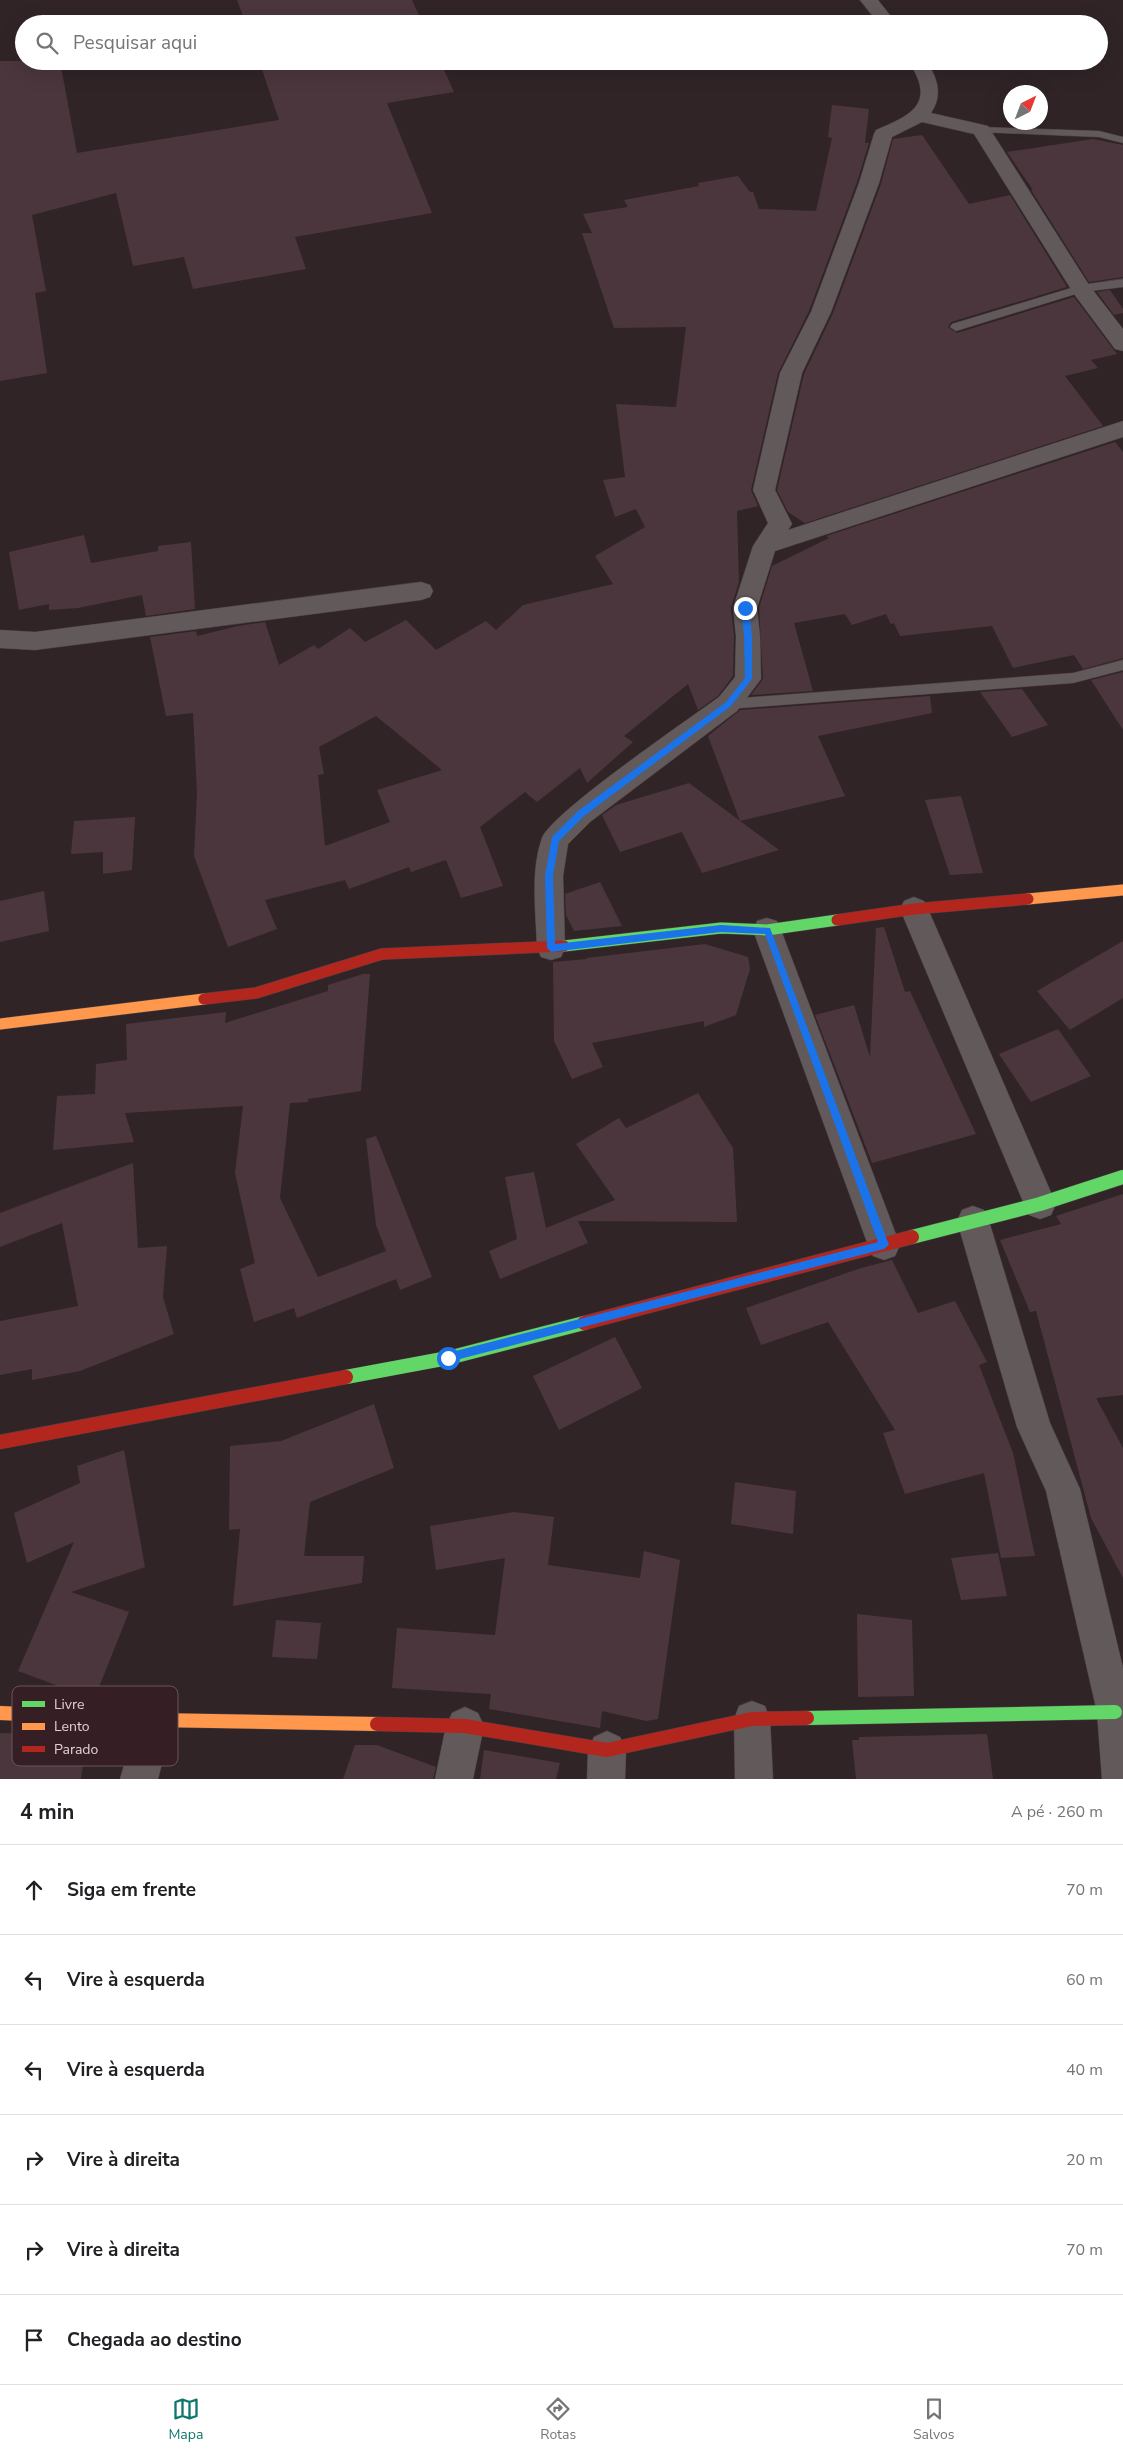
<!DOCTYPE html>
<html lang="pt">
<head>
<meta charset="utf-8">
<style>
  :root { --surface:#fff; --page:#f6f6f6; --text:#202124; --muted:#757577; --line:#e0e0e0; --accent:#0f766e }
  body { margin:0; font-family:"Nunito Sans",sans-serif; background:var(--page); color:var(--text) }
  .compass { position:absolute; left:1003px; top:85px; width:45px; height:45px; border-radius:50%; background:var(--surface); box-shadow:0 5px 20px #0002; rotate:42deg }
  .stop { position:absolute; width:15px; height:15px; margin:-11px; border:4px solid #1a73e8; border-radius:50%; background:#fff }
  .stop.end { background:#1a73e8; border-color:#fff; box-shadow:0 1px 5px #0008 }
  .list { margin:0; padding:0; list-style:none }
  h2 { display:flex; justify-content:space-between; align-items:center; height:65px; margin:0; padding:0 20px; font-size:21px }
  h2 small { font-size:16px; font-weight:400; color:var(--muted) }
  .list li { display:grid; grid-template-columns:32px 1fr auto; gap:15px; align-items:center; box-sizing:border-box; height:90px; padding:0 20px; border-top:1px solid var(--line) }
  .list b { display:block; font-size:19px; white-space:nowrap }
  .list em { font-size:16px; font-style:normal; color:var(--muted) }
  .icon { flex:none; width:28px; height:28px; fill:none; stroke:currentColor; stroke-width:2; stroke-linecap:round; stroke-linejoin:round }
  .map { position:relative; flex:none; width:1123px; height:1779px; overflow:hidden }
  .search { position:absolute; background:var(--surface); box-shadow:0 5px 20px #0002; left:15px; right:15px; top:15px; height:55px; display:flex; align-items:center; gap:12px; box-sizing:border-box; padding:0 18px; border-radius:28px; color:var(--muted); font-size:19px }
  .sheet { height:605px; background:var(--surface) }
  nav { display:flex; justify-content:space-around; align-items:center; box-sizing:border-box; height:70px; border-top:1px solid var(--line); background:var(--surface); font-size:14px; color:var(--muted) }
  nav a { display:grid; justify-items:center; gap:2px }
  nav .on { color:var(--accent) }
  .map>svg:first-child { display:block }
  .building { fill:#4c363e; fill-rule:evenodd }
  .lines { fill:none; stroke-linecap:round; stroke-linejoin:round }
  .lane-casing { stroke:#4b4044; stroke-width:1 }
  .street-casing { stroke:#4b4044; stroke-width:1 }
  .fast-far1-casing { stroke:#4b4044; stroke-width:12 }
  .fast-casing { stroke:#4b4044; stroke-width:15 }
  .slow-far1-casing { stroke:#4b4044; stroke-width:12 }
  .slow-casing { stroke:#4b4044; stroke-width:15 }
  .jam-far1-casing { stroke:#4b4044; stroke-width:12 }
  .jam-casing { stroke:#4b4044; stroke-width:15 }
  .lane { fill:#62595b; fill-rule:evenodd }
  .street { fill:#62595b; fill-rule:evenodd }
  .fast-far1 { stroke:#63d668; stroke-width:11 }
  .fast { stroke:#63d668; stroke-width:14 }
  .slow-far1 { stroke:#ff974d; stroke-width:11 }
  .slow { stroke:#ff974d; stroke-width:14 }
  .jam-far1 { stroke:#b3261e; stroke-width:11 }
  .jam { stroke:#b3261e; stroke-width:14 }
  .route { fill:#1a73e8 }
  .key { fill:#351f25; stroke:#68545a; stroke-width:1 }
  .key-label { font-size:14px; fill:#e0d0d4 }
</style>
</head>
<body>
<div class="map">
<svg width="1123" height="1779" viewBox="0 0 1123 1779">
  <rect width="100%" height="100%" fill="#302427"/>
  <path class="building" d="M237,0H412L423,24H246Z
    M0,61H60L77,153L279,120L259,61H440L454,92L387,103L432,213L295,237L306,269L193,289L184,257L133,266L116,193L32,215L46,291L35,293L47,373L0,381Z
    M832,105L869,109L865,143H869L857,182L809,311L778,373L751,490L758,506L737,511L739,582L731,608L734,636L733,676L718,696L698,710L688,684L624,736L633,742L587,783L580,768L537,802L525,792L480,827L503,886L461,898L446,860L411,872L409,867L349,889L345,880L265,900L277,929L228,947L194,856L197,793L193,713L166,716L150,637L196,631L197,636L238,626L265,622L279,665L314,645L318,649L350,628L365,642L406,620L436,650L486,621L496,630L523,605L613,584L595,556L645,527L636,509L615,517L603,480L625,477L616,404L676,407L686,327L614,328L582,233H592L583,214L628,207L624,200L699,186L698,183L738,176L750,192H753L759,209L816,211L832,138L828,137ZM376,716L442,770L377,790L390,822L325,846L318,775L324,774L319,747Z
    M922,135L969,204L1010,195L1067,287L951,322L948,327L957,333L1074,297L1117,354L1091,360L1098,368L1065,376L1103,426L805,523L788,512L777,490L804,374L833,313L881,184L893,139Z
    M1093,139L1123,145V277L1089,282L1031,190H1033L1007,152Z
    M1110,290L1123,309V313L1114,315L1097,292Z
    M1115,442L1123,452V658L1083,669L1074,655L1013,668L992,626L900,636L894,623L891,624L886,614L852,625L845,614L794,623L813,691L751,695L763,679L759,608L772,566L829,538L826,536Z
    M84,535L91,563L158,551V546L191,542L195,609L146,616L142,595L78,608L49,610V604L19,610L9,552Z
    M1123,672V730L1091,680Z
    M1022,689L1048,725L1012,737L980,692Z
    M930,696L932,713L818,736L845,796L740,821L708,736L740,710Z
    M689,783L779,850L702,873L682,832L620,852L602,815L616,805Z
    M961,796L983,873L950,875L925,800Z
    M135,817L132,870L103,874V852L71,854L74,821Z
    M600,882L622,926L574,931L566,915L565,894Z
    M44,891L49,931L0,942V901Z
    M884,927L905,992L910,991L976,1134L872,1163L815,1015L854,1005L870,1057L876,928Z
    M1123,941V998L1070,1030L1037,991Z
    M705,944L748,957L750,969L736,1015L704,1027V1021L592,1043L603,1067L572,1079L554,1041L553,962L587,959L586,958Z
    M363,974H370L361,1091L308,1099V1102L290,1103L280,1198L318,1277L386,1251L376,1225L366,1139L376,1136L432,1277L400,1290L396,1279L297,1318L294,1308L254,1322L240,1269L255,1263L235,1173L243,1106L125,1113L134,1142L53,1150L57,1096L95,1094L96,1064L127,1060L126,1024L226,1012L225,1023L328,991V985Z
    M1058,1029L1091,1076L1031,1102L999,1054Z
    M698,1093L733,1148L737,1222L578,1221L588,1243L500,1279L489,1251L517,1239L505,1177L534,1172L546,1228L615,1200L576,1144L619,1118L626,1128Z
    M133,1163L138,1248L167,1246L163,1297L174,1334L80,1371L32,1380V1369L0,1375V1321L78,1306L62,1223L0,1247V1213Z
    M1123,1194V1395L1096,1398L1123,1448V1578L1091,1518L1036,1311L1030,1312L1000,1240L1061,1224L1056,1216Z
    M892,1260L918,1313L955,1301L987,1362L979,1365L1013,1453L1035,1556L1001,1558L984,1473L905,1494L883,1433L895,1430L828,1322L761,1345L746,1308L861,1268Z
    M615,1337L642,1388L559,1430L533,1376Z
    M374,1404L394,1468L310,1502L304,1556H364L362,1583L233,1606L240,1529L229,1530L230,1446L281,1441Z
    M124,1450L145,1567L71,1592L129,1612L95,1697H88L18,1671L74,1542L27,1563L14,1513L80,1483L77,1466Z
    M735,1482L796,1491L793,1534L731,1524Z
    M514,1512L554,1517L548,1565L640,1578L644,1551L680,1560L658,1719L646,1721L602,1711L600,1728L489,1709L491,1694L392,1688L397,1628L495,1635L505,1558L436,1570L430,1526Z
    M998,1553L1007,1596L961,1600L951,1558Z
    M857,1614L912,1620L914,1696L858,1697Z
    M276,1620L321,1623L317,1659L272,1657Z
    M0,1733L87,1737L81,1779H0Z
    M987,1734L993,1779H856L852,1740H859V1737Z
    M355,1745H377L436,1767L433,1779H343Z
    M484,1750L560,1763L556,1779H480Z"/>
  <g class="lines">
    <g class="lane-casing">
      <path id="lane" d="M981,127L1099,131L1123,137V143L1099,137L977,132V128Z
        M1123,279V287L1082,292L956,331L950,327L952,324L1081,285Z
        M1123,660V670L1073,683L728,709L723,708L721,704L723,700L728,699L1073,673Z"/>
    </g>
    <g class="street-casing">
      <path id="street" d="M860,0H878L897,24H879Z
        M908,61H926C938,78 943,95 931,113L988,126L1089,285L1123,329V351L1115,349L1074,294L974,134L922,122L892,137L879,183L831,312L802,373L775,490L792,524L788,530L1123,421V437L775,551L757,608L760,636L761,679L737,711L590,822L568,844L563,876L565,948L561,957L551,960L541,957L537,948C536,913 530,872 542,838C551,813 689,719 719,697L735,677L736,636L733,608L753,546L768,523L753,490L780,373L811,312L859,183L874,134L876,130C912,115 937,103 908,61Z
        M421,582L430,585L433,591L430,597L421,600L35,650L0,648V630L35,632Z
        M914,897L924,901L928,909L1056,1204L1051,1215L1040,1219L1029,1215L1024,1204L900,909L904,901Z
        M767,918L777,921L781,930L900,1245L895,1256L884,1260L873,1256L868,1245L753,930L757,921Z
        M973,1206L984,1210L989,1221L1050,1423L1080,1489L1123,1668V1779H1102L1097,1712L1046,1491L1017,1427L957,1221L962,1210Z
        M154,1701L167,1707L173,1720L158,1779H120L141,1707Z
        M752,1701L765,1706L770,1719L773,1779H735L734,1719L739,1706Z
        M465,1707L478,1713L484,1726L473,1779H435L446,1726L452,1713Z
        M607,1731L620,1737L626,1750L625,1779H587L588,1750L594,1737Z"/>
    </g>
    <g class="fast-far1-casing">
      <path id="fast-far1" d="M564,946L721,928L767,930L837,920"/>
    </g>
    <g class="fast-casing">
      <path id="fast" d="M912,1237L1040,1204L1123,1177
        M346,1377L448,1358L584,1323
        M807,1718L1115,1712"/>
    </g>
    <g class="slow-far1-casing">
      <path id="slow-far1" d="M1028,899L1123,890
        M0,1024L204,999"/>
    </g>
    <g class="slow-casing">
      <path id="slow" d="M0,1713L154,1720L377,1724"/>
    </g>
    <g class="jam-far1-casing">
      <path id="jam-far1" d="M837,920L914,909L1028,899
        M204,999L256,993L382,954L564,946"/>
    </g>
    <g class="jam-casing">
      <path id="jam" d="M584,1323L912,1237
        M0,1442L346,1377
        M377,1724L465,1726L607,1750L752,1719L807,1718"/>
    </g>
    <use href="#lane" class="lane"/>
    <use href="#street" class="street"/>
    <use href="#fast-far1" class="fast-far1"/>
    <use href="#fast" class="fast"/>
    <use href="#slow-far1" class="slow-far1"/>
    <use href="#slow" class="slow"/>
    <use href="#jam-far1" class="jam-far1"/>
    <use href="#jam" class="jam"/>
  </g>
  <path class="route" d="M745,605L749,608L752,636V679L731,706L584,816L559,841L553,876L555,944L721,925L770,928L889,1245L884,1249L448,1362L443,1358L448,1353L878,1242L765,934L721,932L551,952L547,948L545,876L552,837L578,811L726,702L745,678L744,636L741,608Z"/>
  <rect x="12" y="1686" width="166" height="80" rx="8" class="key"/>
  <rect x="22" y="1701" width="23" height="6" fill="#63d668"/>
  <rect x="22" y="1723" width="23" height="7" fill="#ff974d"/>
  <rect x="22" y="1746" width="23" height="6" fill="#b3261e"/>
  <g class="key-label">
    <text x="54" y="1709">Livre</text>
    <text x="54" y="1731">Lento</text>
    <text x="54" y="1754">Parado</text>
  </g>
</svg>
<svg class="compass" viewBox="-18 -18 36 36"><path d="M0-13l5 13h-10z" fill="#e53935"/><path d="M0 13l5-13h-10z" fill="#757577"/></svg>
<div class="stop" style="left:448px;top:1358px"></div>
<div class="stop end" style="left:745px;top:608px"></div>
<div class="search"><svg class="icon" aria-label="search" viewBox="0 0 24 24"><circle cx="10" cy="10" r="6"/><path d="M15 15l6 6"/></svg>Pesquisar aqui</div>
</div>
<section class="sheet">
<h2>4 min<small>A pé · 260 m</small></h2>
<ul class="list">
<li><svg class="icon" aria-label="ahead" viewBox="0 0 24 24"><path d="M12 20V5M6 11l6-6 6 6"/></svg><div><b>Siga em frente</b></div><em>70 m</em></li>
<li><svg class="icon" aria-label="left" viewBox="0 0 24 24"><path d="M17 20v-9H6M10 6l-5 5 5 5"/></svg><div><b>Vire à esquerda</b></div><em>60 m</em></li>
<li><svg class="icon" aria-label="left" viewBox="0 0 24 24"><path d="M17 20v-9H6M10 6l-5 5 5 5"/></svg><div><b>Vire à esquerda</b></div><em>40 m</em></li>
<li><svg class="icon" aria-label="right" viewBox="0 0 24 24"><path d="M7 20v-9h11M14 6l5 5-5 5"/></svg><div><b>Vire à direita</b></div><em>20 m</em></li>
<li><svg class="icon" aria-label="right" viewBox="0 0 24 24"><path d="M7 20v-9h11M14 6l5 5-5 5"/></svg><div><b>Vire à direita</b></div><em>70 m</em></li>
<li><svg class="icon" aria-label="arrive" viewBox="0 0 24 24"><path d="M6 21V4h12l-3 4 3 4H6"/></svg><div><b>Chegada ao destino</b></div></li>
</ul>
</section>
<nav>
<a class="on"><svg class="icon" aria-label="map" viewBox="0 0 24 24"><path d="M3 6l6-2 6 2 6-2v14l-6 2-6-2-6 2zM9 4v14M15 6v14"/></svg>Mapa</a>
<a><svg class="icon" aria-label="directions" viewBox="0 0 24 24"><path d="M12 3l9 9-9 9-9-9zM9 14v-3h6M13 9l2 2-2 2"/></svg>Rotas</a>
<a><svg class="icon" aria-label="saved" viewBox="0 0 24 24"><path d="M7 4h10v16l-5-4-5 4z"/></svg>Salvos</a>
</nav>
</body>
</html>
